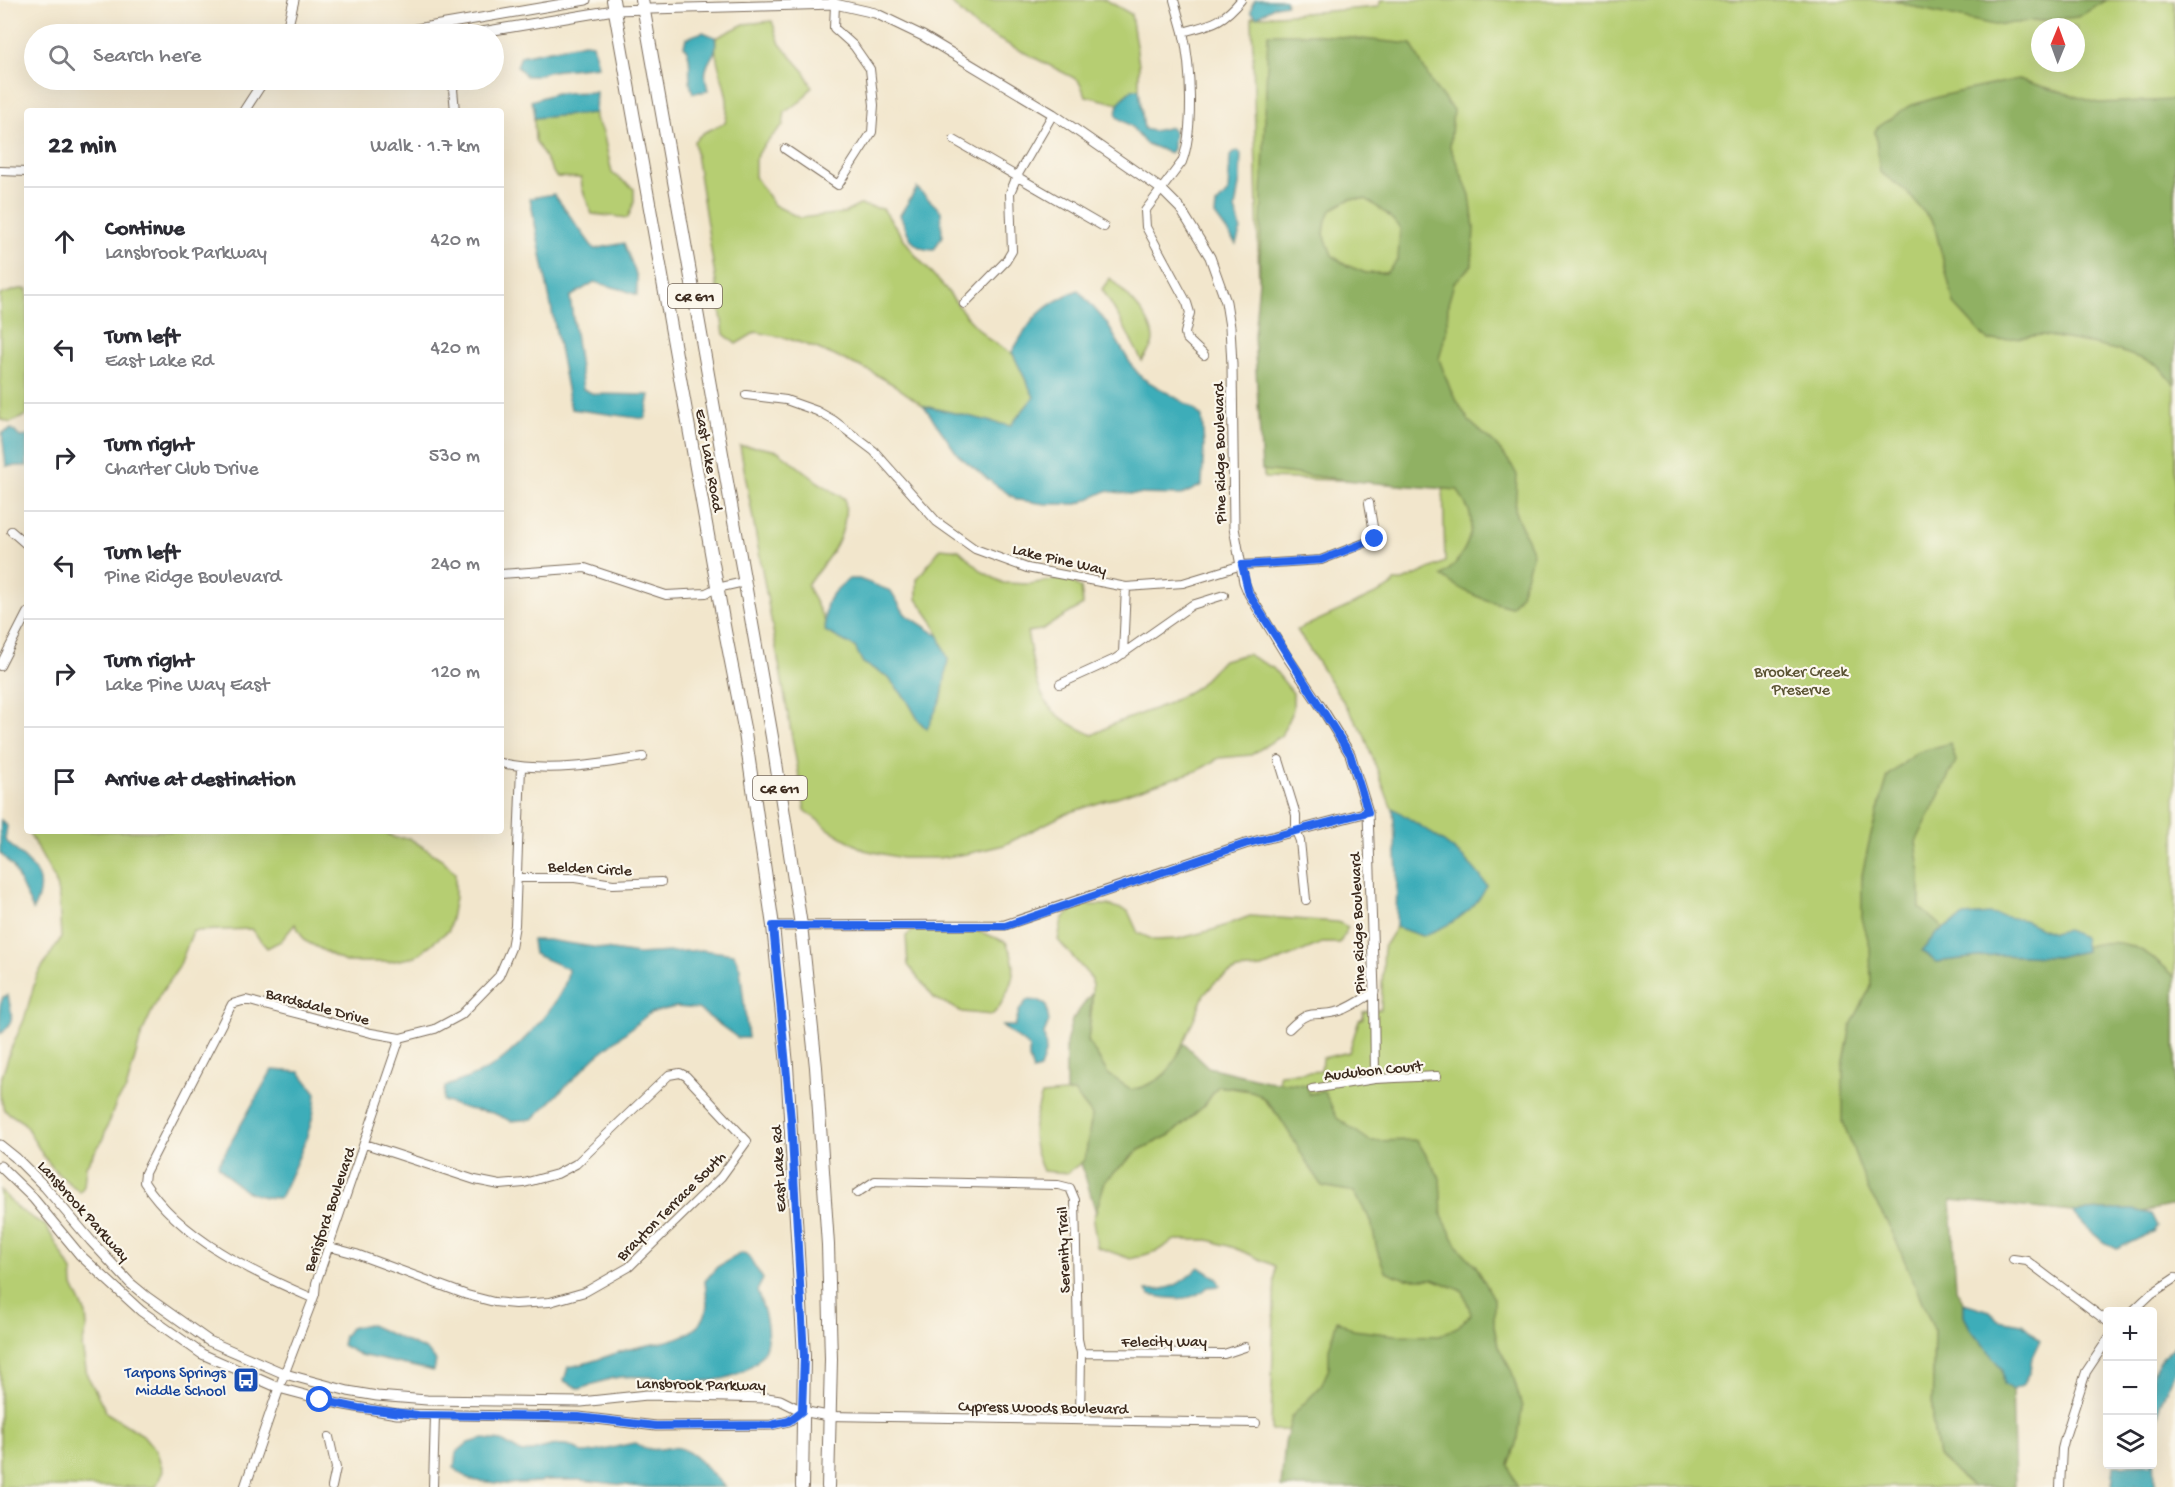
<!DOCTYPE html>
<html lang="en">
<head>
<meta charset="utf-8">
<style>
  :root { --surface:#fff; --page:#f2f2f3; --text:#2b2b33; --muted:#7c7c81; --line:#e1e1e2 }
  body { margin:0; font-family:"Gochi Hand",sans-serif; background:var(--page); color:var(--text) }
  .controls { position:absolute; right:18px; bottom:18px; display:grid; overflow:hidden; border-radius:6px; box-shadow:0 6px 24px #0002 }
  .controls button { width:54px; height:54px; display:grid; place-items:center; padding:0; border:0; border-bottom:2px solid var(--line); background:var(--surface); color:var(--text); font:30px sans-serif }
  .compass { position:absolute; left:2031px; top:18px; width:54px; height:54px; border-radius:50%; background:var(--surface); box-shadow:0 6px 24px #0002; rotate:1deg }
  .stop { position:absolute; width:18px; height:18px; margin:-14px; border:4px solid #2563eb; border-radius:50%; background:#fff }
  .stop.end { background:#2563eb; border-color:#fff; box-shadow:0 2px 6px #0008 }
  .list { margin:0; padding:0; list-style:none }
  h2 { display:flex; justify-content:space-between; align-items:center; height:78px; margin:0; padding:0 24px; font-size:26px }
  h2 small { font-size:20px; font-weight:400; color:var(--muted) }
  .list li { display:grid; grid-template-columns:39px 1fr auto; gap:18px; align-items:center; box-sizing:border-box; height:108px; padding:0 24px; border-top:2px solid var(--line) }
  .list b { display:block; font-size:22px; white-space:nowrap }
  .list p { margin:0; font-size:20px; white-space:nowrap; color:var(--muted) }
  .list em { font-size:20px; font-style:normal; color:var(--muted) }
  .icon { flex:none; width:33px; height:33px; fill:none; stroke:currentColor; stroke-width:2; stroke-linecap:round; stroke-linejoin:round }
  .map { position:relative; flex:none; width:2175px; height:1487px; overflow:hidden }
  .search { position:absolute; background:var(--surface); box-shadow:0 6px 24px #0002; left:24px; top:24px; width:480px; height:66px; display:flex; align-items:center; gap:15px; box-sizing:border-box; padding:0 21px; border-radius:33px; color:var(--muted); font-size:22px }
  .panel { position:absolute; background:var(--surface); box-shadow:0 6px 24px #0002; left:24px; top:108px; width:480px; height:726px; border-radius:6px }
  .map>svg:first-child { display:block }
  .green { fill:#b6ce72; stroke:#787c48; stroke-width:1.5; fill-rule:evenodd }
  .forest { fill:#90b164; stroke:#666e41; stroke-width:1.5; fill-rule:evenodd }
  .water { fill:#3dadb9; stroke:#3c6c6c; stroke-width:1.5 }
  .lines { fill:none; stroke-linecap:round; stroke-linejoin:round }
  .minor-casing { stroke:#7b6c5b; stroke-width:10 }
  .tertiary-casing { stroke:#7b6c5b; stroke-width:11 }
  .primary-casing { stroke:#7b6c5b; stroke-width:14 }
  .minor { stroke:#fff; stroke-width:8 }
  .tertiary { stroke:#fff; stroke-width:9 }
  .primary { stroke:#fff; stroke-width:12 }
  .route { stroke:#2563eb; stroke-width:8 }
  .labels { text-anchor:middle; stroke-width:4.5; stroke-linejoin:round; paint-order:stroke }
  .shield { fill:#fbf7ec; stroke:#75685c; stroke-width:1.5 }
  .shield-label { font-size:15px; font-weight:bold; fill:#3b2a1e }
  .street-label { font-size:16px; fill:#3b2a1e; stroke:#fbf7ec }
  .park-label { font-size:16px; fill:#5a5333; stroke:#fbf7ec }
  .transit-label { font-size:16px; fill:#164399; stroke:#fbf7ec; text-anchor:end }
</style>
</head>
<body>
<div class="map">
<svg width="2175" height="1487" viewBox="0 0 2175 1487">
  <rect width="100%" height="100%" fill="#fbf7ec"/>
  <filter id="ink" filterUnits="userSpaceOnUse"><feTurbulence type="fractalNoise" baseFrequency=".0167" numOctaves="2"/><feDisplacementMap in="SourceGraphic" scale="12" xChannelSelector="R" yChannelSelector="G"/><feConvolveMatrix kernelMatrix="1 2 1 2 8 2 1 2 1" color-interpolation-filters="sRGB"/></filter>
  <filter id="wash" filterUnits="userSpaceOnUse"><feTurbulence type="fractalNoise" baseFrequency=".008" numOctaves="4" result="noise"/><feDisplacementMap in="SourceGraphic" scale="24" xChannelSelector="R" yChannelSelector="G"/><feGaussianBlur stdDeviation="1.35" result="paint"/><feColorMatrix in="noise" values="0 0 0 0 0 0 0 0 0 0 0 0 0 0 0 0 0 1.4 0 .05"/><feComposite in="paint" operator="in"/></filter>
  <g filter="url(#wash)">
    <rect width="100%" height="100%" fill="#f2e6cc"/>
    <path class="green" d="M948,0H1106L1131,14L1139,65V89C1129,89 1123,97 1119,104L1086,96L1078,80L978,29Z
      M1381,0H2175V1201L1924,1192L1926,1311L1934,1330L1932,1419L1938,1456L1973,1487H1447L1448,1431L1271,1430L1275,1266L1235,1248L1209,1240H1175L1157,1251L1131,1259L1097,1247L1093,1220L1105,1181L1139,1150L1170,1135L1204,1106L1218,1086L1256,1092L1278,1115L1279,1074L1321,1071L1322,1058L1349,1052L1359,1020L1363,1018V1012L1381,1009L1384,946L1396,927L1422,936L1450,923L1470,865L1445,843L1391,807L1363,732L1297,630L1391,587L1394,581H1403L1445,562L1443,483L1264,478L1252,17L1378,7ZM2040,27H2076V63H2040Z
      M772,21L780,44L804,71L812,87L801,101L785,112L783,125L763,146L755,160V177L774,205L800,218L844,213L860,205L883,209L916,256L946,289L966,316L988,339L1013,354L1034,397L1010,426L924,406L894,385L870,371L816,348L786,338L756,332L736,344L724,334L694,141L703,133L725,123C733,98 719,77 716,53C715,48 716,43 716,38L744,24Z
      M595,113V119L603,132L612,173L634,189V202L628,218L592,214L582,188L581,178L556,177L535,140L534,118Z
      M1110,278C1124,293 1159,322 1152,345C1150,350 1145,356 1142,361L1120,319L1102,289Z
      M19,289H27V415L10,423L0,419V295Z
      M740,446L758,447L778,451L818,482L845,499C849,537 829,557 807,585L825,622V631L855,647L863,663L887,676L907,700L919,721L926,728L942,697L948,659L933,622L917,599V579L941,548L959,550L983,572L1003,583L1029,584L1060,579L1069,580L1081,588L1083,605L1041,630L1027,632C1032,655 1034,687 1049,706C1060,720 1078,728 1093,735L1113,724L1167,704L1197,687L1223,660L1247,654L1273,668L1293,693V709L1281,736L1251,755L1219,758L1199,770L1065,814L1004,845L966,854L938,858H902L864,850L830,830L805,810Z
      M28,831H382L395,838H409L443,860L455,873V897L449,930L415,957L389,962H345L305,941L295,924L281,941L267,948L251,929L193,931L179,967L159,996L142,1033L126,1090L116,1103L102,1141L86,1166L84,1186L80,1192L58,1174L44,1157L24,1123L4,1110L0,1095V1083L10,1051L24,1020L37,975L61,938L59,899L55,880Z
      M1079,905H1108L1128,911L1138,933L1154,940L1178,939L1216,929L1250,916L1338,922L1348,927L1340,943H1322L1262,968L1236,970L1216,981L1204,995L1174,1065L1154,1084L1132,1090L1108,1074L1088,1041L1092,1006V979L1058,940L1062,919Z
      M914,930H976L1006,942C1008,948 1012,954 1013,961C1017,976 1003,1005 992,1015L962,1012L934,998L908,965L906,936Z
      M1074,1092L1092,1115L1085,1160L1067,1173L1043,1171C1029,1140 1031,1128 1042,1095Z
      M0,1190L18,1209L46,1226L72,1271L73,1286L86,1314L87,1327L82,1346L87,1375L107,1413L143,1435L157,1452L163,1471L156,1487H0Z"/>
    <path class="forest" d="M1894,0H2107L2078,17L1994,25L1921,9Z
      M1268,34H1312L1411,44L1433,85L1453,110L1450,147L1470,195L1474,228L1472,265L1454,283L1448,304L1447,329L1439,359L1451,391L1469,421L1495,444L1511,464L1517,475L1515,512L1533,553L1521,594L1511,607C1482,600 1465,593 1441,576C1460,564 1477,534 1469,511C1466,504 1461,497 1458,490L1364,482L1262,470L1254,336L1259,281ZM1350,199H1366L1388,215L1400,228L1398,259L1386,273H1366L1346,265L1332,255L1324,234L1326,220L1332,209Z
      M2018,79L2098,103L2175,100V385L2158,365L2120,351L2078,341L2042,335L1988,341L1954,304L1934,224L1906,191L1880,172L1875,131L1877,128L1909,106L1945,95Z
      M1950,743L1956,761L1916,842L1920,870V908L1943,928L1936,933L1922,951L1936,962L1994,955L2056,957L2086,951L2085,947C2123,934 2148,950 2175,977V1205L2142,1212L2103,1210L2073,1212L1951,1200L1956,1289L1964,1303V1316L1970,1328L2002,1369L2004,1384L2012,1390L2015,1487H1973L1938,1456L1932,1419L1934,1330L1891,1229L1869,1192L1843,1122V1067L1851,1025L1871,986L1870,947L1862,918V875L1870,838L1888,776L1916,753Z
      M1092,993L1088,1041L1108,1074L1132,1090C1163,1082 1171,1072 1183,1043L1208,1067L1266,1081L1307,1085L1309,1094L1324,1091L1337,1118L1370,1141L1417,1140L1440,1178L1442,1216L1458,1247L1476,1266L1494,1299V1326L1498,1346L1512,1372L1522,1407L1518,1438L1509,1465L1517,1487H1281L1285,1442L1292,1417H1291L1321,1386L1329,1368V1349L1337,1320L1353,1330L1395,1335L1439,1336L1459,1326L1471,1314L1463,1291L1433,1279H1405L1385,1271L1377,1250L1371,1221L1354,1192L1322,1186C1305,1165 1277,1101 1254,1092C1244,1088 1229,1088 1218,1086L1204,1106L1170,1135L1139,1150L1105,1181L1096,1212L1081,1163L1085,1159L1092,1115L1074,1092H1066V1043L1072,1020Z"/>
    <path class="water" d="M1255,0H1285L1287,4L1275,6L1257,17L1251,12L1252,5Z
      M703,32L715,37C718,57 709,55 706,70C704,78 707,83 708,91L693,93C685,77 695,60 684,46L686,38Z
      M584,43L593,44L598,66L551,71L535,76H526L517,66L521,56Z
      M1133,89H1139L1144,129L1153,131L1171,127L1174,131L1173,149L1170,153L1145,143L1131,126L1117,117C1114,105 1124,96 1133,89Z
      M596,92L595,113L534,118V107L531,101L556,93Z
      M1238,151L1241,154L1240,179L1235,209L1241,230L1236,244L1215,215L1216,205L1228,192L1230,156L1234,152Z
      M917,188L941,211L942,236L934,250C910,250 909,234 900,215Z
      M554,194L594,249L624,243L637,277V295L624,290L594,282L570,297L583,389L594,394L650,395L645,419L571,409L530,198Z
      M1078,290L1106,322L1132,366L1142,378L1192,407L1202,417L1204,446L1202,485L1182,495L1130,494L1106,491L1078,504H1046L1018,500L994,484L958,455L924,406L1010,426L1034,397L1012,352C1032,318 1040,306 1078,290Z
      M12,429L20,437L27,436V466H6L2,433Z
      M849,579H859L891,591L905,614L939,636L948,659L942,697L927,729L919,721L907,700L887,676L863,663L855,647L825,631C825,602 825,597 849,579Z
      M1393,808C1425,830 1466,851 1487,886C1474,913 1449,926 1422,936L1396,927L1397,872Z
      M1,820L7,826L5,840C29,864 51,874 33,910L13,867L0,853Z
      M1990,914L2024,920L2052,933L2066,930L2084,937L2086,951L2056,957L1994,955L1936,962L1922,951L1936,933L1964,916Z
      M532,940H548L638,954L702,950L734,954L740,968L748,1038H738L698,1009L676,1007L650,1013L595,1057L533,1119L511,1121L493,1113L467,1109L443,1101L445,1087C461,1080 482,1074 496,1064C519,1047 568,998 568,969L534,954Z
      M8,995C11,1013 17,1022 0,1034V1006L3,997Z
      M1027,1000L1040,1001L1046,1004L1049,1022L1044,1034L1046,1050L1040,1069L1033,1071L1029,1059V1047L1002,1026H1015L1019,1011Z
      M272,1070L300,1072L316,1093C315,1128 294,1167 280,1198C249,1198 237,1188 218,1165Z
      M2103,1210H2133L2151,1214L2157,1226L2153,1232L2117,1249C2098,1240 2086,1228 2073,1212Z
      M741,1253L747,1254L763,1279L757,1291C766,1313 776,1345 755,1363C714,1397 667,1372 620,1377C607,1379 593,1384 580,1389L564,1381L568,1367C589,1364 606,1356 626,1350C648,1343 687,1343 702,1321C710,1309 706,1294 705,1281L717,1267Z
      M1199,1267L1217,1278L1220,1286L1208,1287C1192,1303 1170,1299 1149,1295L1146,1290C1171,1291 1181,1284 1199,1267Z
      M1964,1303L1990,1311L1998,1320L2022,1324L2040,1340L2032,1357L2030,1371L2022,1386L2012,1390L2004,1384L2002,1369L1970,1328L1964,1316Z
      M368,1324L428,1351L436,1361L434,1371L360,1355L342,1345L344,1336L350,1328Z
      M2175,1346V1371L2160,1404L2154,1447L2155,1487H2112L2114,1465L2152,1464L2153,1372L2162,1358Z
      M484,1439L502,1441L522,1453C543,1450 564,1436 582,1453C601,1453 617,1445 636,1443C654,1457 668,1443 682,1449C699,1456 711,1474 725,1487H643L580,1480H544L540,1482L506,1484L470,1480L454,1468L456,1453L468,1443Z"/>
  </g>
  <g filter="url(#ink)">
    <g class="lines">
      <g class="minor-casing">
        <path id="minor" d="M1174,0C1177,11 1180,21 1183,32C1191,65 1194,131 1182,162L1145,211L1146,227L1187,303L1190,313L1185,333L1186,338L1204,355
          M445,25L450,34
          M1183,32C1211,24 1221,24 1241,0
          M445,80L453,89L455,111
          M453,89L457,80
          M954,140L1104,227
          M785,149L838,185L872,132L874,105L870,69L854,46L834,28L835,4L833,0
          M0,171L27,172
          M964,304L1006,261L1012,251L1010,193L1017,176L1053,114
          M746,395L786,400L817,411L833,420L874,451L937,522L975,549L1027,568L1126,587L1183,583L1242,565L1321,560L1375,539L1369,503
          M11,531L27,545
          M501,574L585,568L666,595L706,593L717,588L744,582
          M1123,654L1126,587
          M0,666L27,613
          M1060,684L1115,659L1192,605L1224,595
          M1279,760L1296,815V831L1300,841L1306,900
          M501,763C548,773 596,765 643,757
          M518,878H575L613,884L661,882
          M1289,1029C1313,1005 1315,1019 1340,1011C1352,1007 1363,999 1374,992L1375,1079
          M1312,1089L1375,1079L1437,1076
          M857,1193L875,1181L1058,1185L1070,1188L1075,1200L1078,1339L1081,1353L1080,1420
          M330,1247L356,1254L467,1295L494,1302L515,1304L550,1302L585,1292L629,1267L721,1177L747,1141L686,1076L680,1073L669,1075L576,1164L557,1174L524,1183L500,1185L475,1180L365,1144
          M2013,1259L2027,1261L2108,1322
          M312,1298C252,1272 181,1239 144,1182L145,1173L232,1004L246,1000L371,1033L400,1038L435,1029L461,1015L499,976L511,948L515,925L521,767
          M2132,1312L2151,1294L2175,1278
          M1081,1353L1224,1354L1245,1347
          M279,1388L315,1294L316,1283L400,1038
          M828,1416L1256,1423
          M329,1437L336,1468L332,1487
          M433,1487L435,1415
          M2060,1487L2062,1449L2065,1437L2086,1372L2108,1339"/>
      </g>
      <g class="tertiary-casing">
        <path id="tertiary" d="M287,32L301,29L332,34
          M286,34L294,0
          M387,34L586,0
          M470,34L614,10L835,4L875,13L923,36L1053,114L1161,189L1180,208L1210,257L1226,302L1230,327L1232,365L1234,528L1244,582L1249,594L1286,655L1323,710L1350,754L1368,812L1374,992
          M244,111L264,80
          M773,926L1005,925L1245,844L1368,812
          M0,1145L15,1157L45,1187L91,1241L130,1283L147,1297L209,1341L285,1374L348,1391L377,1396L427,1400L581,1402L647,1395L767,1398L780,1400L802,1411L828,1416
          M0,1166L33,1198L80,1255L141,1311L202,1354L279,1388L339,1404L397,1414L579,1417L656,1426L771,1425L789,1421L802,1411
          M245,1487L279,1388"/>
      </g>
      <g class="primary-casing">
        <path id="primary" d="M613,0L725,631L745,733L773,926L787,1065L804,1356L802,1487
          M642,0L772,737L801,925L816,1067L828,1245L831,1359L828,1487"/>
      </g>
      <use href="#minor" class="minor"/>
      <use href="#tertiary" class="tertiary"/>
      <use href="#primary" class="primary"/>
    </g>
  </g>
  <g class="lines" filter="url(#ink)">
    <path class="route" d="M320,1400L358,1408L418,1415L579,1417L656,1426L771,1425L789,1421L802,1411L804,1356L791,1120L773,926H1005L1245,844L1368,812L1350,754L1249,594L1242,565L1321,560L1375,539"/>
  </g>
  <defs>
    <g id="bus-square" transform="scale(1.35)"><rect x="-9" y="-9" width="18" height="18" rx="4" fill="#1a4fb4" stroke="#fbf7ec"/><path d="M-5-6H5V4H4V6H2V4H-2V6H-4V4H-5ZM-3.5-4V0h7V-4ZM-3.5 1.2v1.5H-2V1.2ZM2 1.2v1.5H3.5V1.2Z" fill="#fff"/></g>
  </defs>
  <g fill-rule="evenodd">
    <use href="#bus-square" x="246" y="1380"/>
  </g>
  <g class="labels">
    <g class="shield">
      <rect x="668" y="284" width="54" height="24" rx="4.5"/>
      <rect x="753" y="776" width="54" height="24" rx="4.5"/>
    </g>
    <g class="shield-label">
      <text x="695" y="301">CR 611</text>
      <text x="780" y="793">CR 611</text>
    </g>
    <g class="street-label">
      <text transform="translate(1218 453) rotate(-91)" y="6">Pine Ridge Boulevard</text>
      <text transform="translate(711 460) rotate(80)" y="6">East Lake Road</text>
      <text transform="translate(1060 558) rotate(13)" y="6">Lake Pine Way</text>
      <text transform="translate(590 867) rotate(3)" y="6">Belden Circle</text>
      <text transform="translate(1356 923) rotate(-92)" y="6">Pine Ridge Boulevard</text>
      <text transform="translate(318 1005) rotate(15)" y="6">Bardsdale Drive</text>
      <text transform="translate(1373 1069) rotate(-6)" y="6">Audubon Court</text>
      <text transform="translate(777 1169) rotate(-93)" y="6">East Lake Rd</text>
      <text transform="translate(670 1205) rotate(-45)" y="6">Brayton Terrace South</text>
      <text transform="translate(328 1209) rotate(-71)" y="6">Berisford Boulevard</text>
      <text transform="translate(85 1210) rotate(48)" y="6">Lansbrook Parkway</text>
      <text transform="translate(1062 1250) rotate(-92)" y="6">Serenity Trail</text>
      <text x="1164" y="1346">Felecity Way</text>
      <text transform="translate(701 1383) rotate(1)" y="6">Lansbrook Parkway</text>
      <text transform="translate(1043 1406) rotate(1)" y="6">Cypress Woods Boulevard</text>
    </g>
    <g class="park-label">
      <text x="1801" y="676">Brooker Creek<tspan x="1801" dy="18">Preserve</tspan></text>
    </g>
    <g class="transit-label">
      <text x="226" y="1377">Tarpons Springs<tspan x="226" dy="18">Middle School</tspan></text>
    </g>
  </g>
</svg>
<div class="controls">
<button>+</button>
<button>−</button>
<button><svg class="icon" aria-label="layers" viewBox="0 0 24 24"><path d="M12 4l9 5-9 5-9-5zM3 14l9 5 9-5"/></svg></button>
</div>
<svg class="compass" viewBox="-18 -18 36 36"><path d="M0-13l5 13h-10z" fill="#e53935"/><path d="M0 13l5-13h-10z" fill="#7c7c81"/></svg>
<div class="stop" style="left:320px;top:1400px"></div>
<div class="stop end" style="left:1375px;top:539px"></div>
<div class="search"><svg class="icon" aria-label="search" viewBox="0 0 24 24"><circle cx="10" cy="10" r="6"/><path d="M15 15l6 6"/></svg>Search here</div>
<section class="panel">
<h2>22 min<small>Walk · 1.7 km</small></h2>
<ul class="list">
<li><svg class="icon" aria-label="ahead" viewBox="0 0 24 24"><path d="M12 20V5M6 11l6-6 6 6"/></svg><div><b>Continue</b><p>Lansbrook Parkway</p></div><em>420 m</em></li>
<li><svg class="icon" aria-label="left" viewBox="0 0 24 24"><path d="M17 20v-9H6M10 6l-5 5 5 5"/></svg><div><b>Turn left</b><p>East Lake Rd</p></div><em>420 m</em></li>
<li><svg class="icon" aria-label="right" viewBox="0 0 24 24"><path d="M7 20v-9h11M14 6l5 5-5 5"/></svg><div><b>Turn right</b><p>Charter Club Drive</p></div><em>530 m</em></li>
<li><svg class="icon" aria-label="left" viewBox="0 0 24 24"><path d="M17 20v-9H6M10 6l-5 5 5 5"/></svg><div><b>Turn left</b><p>Pine Ridge Boulevard</p></div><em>240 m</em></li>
<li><svg class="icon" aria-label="right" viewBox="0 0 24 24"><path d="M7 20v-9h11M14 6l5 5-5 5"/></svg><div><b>Turn right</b><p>Lake Pine Way East</p></div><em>120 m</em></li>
<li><svg class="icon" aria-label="arrive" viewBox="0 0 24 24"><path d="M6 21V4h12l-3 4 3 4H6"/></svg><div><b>Arrive at destination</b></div></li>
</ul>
</section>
</div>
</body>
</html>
